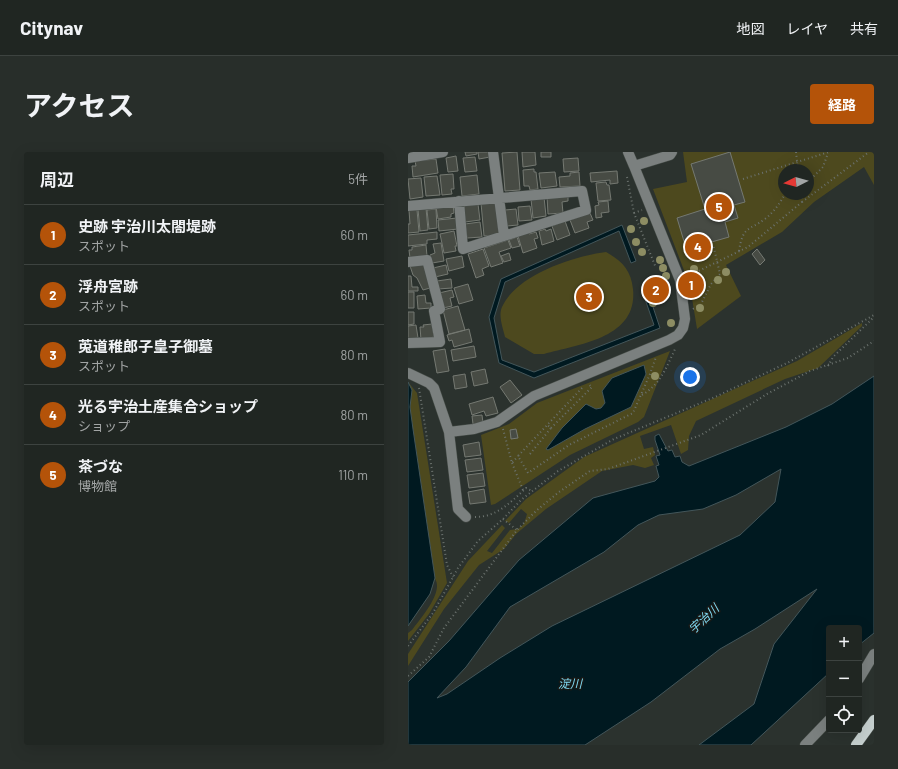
<!DOCTYPE html>
<html lang="ja">
<head>
<meta charset="utf-8">
<style>
  :root { --surface:#202622; --page:#282e2a; --text:#f1f3f6; --muted:#a2a5a5; --line:#3d4340; --accent:#b45309 }
  body { margin:0; font-family:Barlow,"Noto Sans JP",sans-serif; background:var(--page); color:var(--text) }
  .controls { position:absolute; right:12px; bottom:12px; display:grid; overflow:hidden; border-radius:4px; box-shadow:0 4px 16px #0002 }
  .controls button { width:36px; height:36px; display:grid; place-items:center; padding:0; border:0; border-bottom:1px solid var(--line); background:var(--surface); color:var(--text); font:20px sans-serif }
  .compass { position:absolute; left:370px; top:12px; width:36px; height:36px; border-radius:50%; background:var(--surface); box-shadow:0 4px 16px #0002; rotate:264deg }
  .you { position:absolute; left:282px; top:225px; width:14px; height:14px; margin:-10px; border:3px solid #fff; border-radius:50%; background:#1a73e8; box-shadow:0 0 0 6px #1a73e833 }
  .badge { display:grid; place-items:center; width:26px; height:26px; border-radius:50%; background:var(--accent); color:#fff; font-size:13px; font-weight:700 }
  .pin { position:absolute; translate:-50% -50%; border:2px solid #fff; box-shadow:0 1px 4px #0006 }
  .list { margin:0; padding:0; list-style:none }
  h2 { display:flex; justify-content:space-between; align-items:center; height:52px; margin:0; padding:0 16px; font-size:17px }
  h2 small { font-size:13px; font-weight:400; color:var(--muted) }
  .list li { display:grid; grid-template-columns:26px 1fr auto; gap:12px; align-items:center; box-sizing:border-box; height:60px; padding:0 16px; border-top:1px solid var(--line) }
  .list b { display:block; font-size:15px; white-space:nowrap }
  .list p { margin:0; font-size:13px; white-space:nowrap; color:var(--muted) }
  .list em { font-size:13px; font-style:normal; color:var(--muted) }
  .icon { flex:none; width:22px; height:22px; fill:none; stroke:currentColor; stroke-width:2; stroke-linecap:round; stroke-linejoin:round }
  .map { position:relative; flex:none; width:466px; height:593px; overflow:hidden; border-radius:4px }
  header { display:flex; align-items:center; gap:24px; box-sizing:border-box; height:56px; padding:0 20px; background:var(--surface); border-bottom:1px solid var(--line) }
  header strong { font-size:19px }
  nav { display:flex; gap:22px; margin-inline-start:auto; font-size:14px }
  .intro { display:flex; align-items:center; justify-content:space-between; box-sizing:border-box; height:96px; padding:0 24px }
  h1 { margin:0; font-size:28px }
  .button { padding:10px 18px; border-radius:4px; background:var(--accent); color:#fff; font-size:14px; font-weight:700 }
  main { display:flex; gap:24px; padding:0 24px }
  aside { flex:1; background:var(--surface); border-radius:4px; box-shadow:0 4px 16px #0002 }
  .map>svg:first-child { display:block }
  .green { fill:#4d491e; fill-rule:evenodd }
  .water { fill:#001920; stroke:#43565a; fill-rule:evenodd }
  .building { fill:#474b44; stroke:#757972 }
  .lines { fill:none; stroke-linecap:round; stroke-linejoin:round }
  .minor-casing { stroke:#484e4a; stroke-width:11 }
  .major-casing { stroke:#484e4a; stroke-width:11 }
  .path { stroke:#6b726e; stroke-width:2; stroke-dasharray:1 3; stroke-linecap:butt }
  .minor { stroke:#7b807f; stroke-width:10 }
  .major { stroke:#c6d0cf; stroke-width:10 }
  .tree { fill:#8d8d63 }
  .labels { text-anchor:middle; stroke-width:3; stroke-linejoin:round; paint-order:stroke }
  .water-label { font-size:12px; font-style:italic; fill:#80dbf4; stroke:#161917 }
</style>
</head>
<body>
<header>
<strong>Citynav</strong>
<nav><a>地図</a><a>レイヤ</a><a>共有</a></nav>
</header>
<div class="intro"><h1>アクセス</h1><a class="button">経路</a></div>
<main>
<aside>
<h2>周辺<small>5件</small></h2>
<ul class="list">
<li><span class="badge">1</span><div><b>史跡 宇治川太閤堤跡</b><p>スポット</p></div><em>60 m</em></li>
<li><span class="badge">2</span><div><b>浮舟宮跡</b><p>スポット</p></div><em>60 m</em></li>
<li><span class="badge">3</span><div><b>莵道稚郎子皇子御墓</b><p>スポット</p></div><em>80 m</em></li>
<li><span class="badge">4</span><div><b>光る宇治土産集合ショップ</b><p>ショップ</p></div><em>80 m</em></li>
<li><span class="badge">5</span><div><b>茶づな</b><p>博物館</p></div><em>110 m</em></li>
</ul>
</aside>
<div class="map">
<svg width="466" height="593" viewBox="0 0 466 593">
  <rect width="100%" height="100%" fill="#2b322e"/>
  <path class="green" d="M275,0H466V33L456,15L406,50L374,80L318,113L333,144L289,177L282,134L245,37L279,30ZM376,18H400V42H376Z
    M198,100C214,109 223,118 225,137C230,186 172,192 136,202H126L97,185C95,176 90,164 94,155C108,123 166,104 198,100Z
    M454,171V174L410,216L377,227L288,269L281,284L280,298L273,302L263,273L232,284L236,297L245,295L247,303L243,306L246,313L237,316L225,313L194,319L138,357L108,382L96,397L71,413L36,457L0,514V502L60,409L94,373L97,376L79,399L84,401L102,378L110,377L116,372L119,362L113,357L101,371L97,369L118,347L176,305L389,209Z
    M262,199L236,265L230,270L162,303L87,352L83,353L73,283L101,272L129,251Z
    M0,230L9,241L39,431L21,462L0,489V481L4,478C12,467 36,440 27,427L22,442L0,474Z"/>
  <path class="water" d="M214,73L228,109L223,111L211,79L97,130L86,166L94,208L126,220L246,173L236,144L241,143L252,176L126,226L91,211L81,165L93,127Z
    M236,213L238,222L223,255L177,277L140,298L138,297L154,276L178,252L188,257L193,256L197,251L194,239L204,226Z
    M466,224V481L451,493V476H421V521L343,593H291L346,552L366,492L409,437L347,477L312,497L243,550L177,593H0V530L41,489L111,408L185,346L247,329L251,325L248,314L251,313L248,304L252,303L247,288V284L251,282L260,299L264,298L267,305L272,304L274,310L281,314L378,275L424,252ZM373,317L367,350L332,383L144,474L92,506L39,542L29,546L58,515L102,455L196,400L230,373L251,363L295,357L328,343Z
    M0,230L4,238L2,255L5,277L27,426L22,442L0,474Z"/>
  <path class="building" d="M57,0H69V2L58,4Z
    M70,0H81L82,5L71,7Z
    M109,0L112,38L97,39L94,1Z
    M114,0H127L128,13L115,15Z
    M133,0H143V5H133Z
    M322,0L337,50L326,53L330,66L317,70L321,85L300,91L303,100L281,106L269,66L297,57L283,12Z
    M48,4L50,19L40,20L38,6Z
    M67,5L69,19L57,20L55,6Z
    M170,6L171,19L156,20L155,7Z
    M28,7L30,21L5,25L4,14H8L7,9Z
    M126,17V20H128L130,37L122,38L121,34H116L115,18Z
    M209,19L210,31L202,32V28L183,30L182,21Z
    M147,20L149,34L133,36L131,21Z
    M171,20L172,34L152,35L151,25L162,24V21Z
    M45,22L46,37H43L44,42L34,43L32,23Z
    M69,23L71,42L54,44L52,25Z
    M29,24L32,43L18,44L16,25Z
    M13,26L15,45L2,47L0,27Z
    M198,30L199,33H201L203,48L190,49L188,31Z
    M160,42V49L154,50L155,61L140,62L139,44Z
    M136,45L138,64L125,66L123,47Z
    M88,49L91,83L76,84L73,51Z
    M200,49L201,60L193,61L194,65L188,66L187,54L191,53L190,50Z
    M70,52L72,68L57,70L56,53Z
    M45,53L46,61L43,62V65L30,67L28,55Z
    M122,54L124,68L111,69L110,55Z
    M18,56L20,78L12,79L10,57Z
    M28,57L29,76L21,77L19,58Z
    M108,57L110,73L99,74L97,58Z
    M1,58H9L11,80L0,81V72H2Z
    M182,61L185,68L179,70L181,76L167,81L162,68Z
    M49,66L50,77L31,79L30,68Z
    M157,69L162,83L149,88L144,74Z
    M72,70L74,85L59,86L57,72Z
    M137,77L138,79L143,77L146,89L134,93L131,79Z
    M46,79L49,94H47L48,99L36,101L32,82Z
    M29,80V87L19,88V92L0,94V83Z
    M120,80L121,82L128,80L130,86L126,87L129,96L115,101L110,84Z
    M109,85L112,94L104,96L101,88Z
    M100,88L103,96L91,100L95,111L83,115L76,96Z
    M33,91L36,109L24,111L22,103L27,101L25,92Z
    M18,93L19,104L2,106L1,98H4V95Z
    M75,97L81,114L74,117L76,123L68,126L60,102Z
    M349,97L357,108L352,113L344,102Z
    M101,101L103,108L96,110L93,104Z
    M54,104L56,115L41,119L38,107Z
    M16,110L22,136L15,138L9,126L5,123L2,114Z
    M38,113L40,122L27,125L25,116Z
    M0,124H3L4,135H10V139H0Z
    M43,127L44,136L30,137L29,129Z
    M60,132L65,148L51,152L46,136Z
    M44,138L46,145L42,146L44,154L35,156L31,141Z
    M0,140H6V156H0Z
    M17,143L18,151H23V156L10,157L9,144Z
    M50,154L57,178L41,182L35,158Z
    M0,160H6V172L0,173Z
    M24,172L26,185L13,188L12,175H16L15,173Z
    M8,173L10,186L0,187V174Z
    M61,177L64,190L46,195L44,188L41,189L39,183Z
    M66,194L68,205L45,209L43,198Z
    M37,197L41,219L29,221L25,199Z
    M77,217L80,231L66,234L63,220Z
    M57,222L59,235L47,237L45,224Z
    M102,228L114,243L103,251L92,235Z
    M85,245L90,261L78,264L76,259L64,263L61,252Z
    M74,263L75,271L65,272L64,264Z
    M108,277L110,286L103,287L102,278Z
    M71,290L73,303L57,305L55,293Z
    M73,306L75,318L59,320L57,308Z
    M75,321L77,334L61,336L59,323Z
    M76,337L78,350L62,352L60,340Z"/>
  <g class="lines">
    <g class="minor-casing">
      <path id="minor" d="M85,0L96,84
        M220,0L226,14L262,3L264,0
        M0,6L35,0
        M0,54L174,39L178,58L55,97L51,49
        M0,110L19,108L32,157L26,159L32,190L0,191
        M0,221L21,231L26,236L41,280L50,357L58,365
        M41,280L66,277L89,270L126,244L261,188L270,183L275,176L277,167L272,128L226,14
        M451,527L466,502
        M397,593L421,568"/>
    </g>
    <g class="major-casing">
      <path id="major" d="M448,593L466,568"/>
    </g>
    <path class="path" d="M388,0L390,18
      M219,25L226,61L248,116
      M335,27L421,0
      M400,30L415,15L420,1
      M394,50L461,0
      M226,61L234,58
      M331,99C335,74 340,79 357,67C366,60 372,51 377,42
      M280,124L340,95L394,50L393,42
      M285,157L293,152L303,132L312,122L305,92
      M420,214L425,205L466,165
      M11,236L39,413L45,425
      M174,236L110,304L120,321L161,293L225,261L242,222L248,205
      M234,243C253,232 259,214 268,195
      M143,276L184,235L180,232
      M95,277L104,311L110,304
      M122,302L143,276L138,272
      M104,311L115,338
      M67,365C89,365 103,350 118,336L124,339
      M95,367L109,378
      M0,494L25,461L50,416L70,389L95,367L113,348L150,319L206,287L307,245L381,210L466,163
      M0,524L21,505L36,476L109,378L129,358L151,340L182,319L200,317L293,283L359,242L402,219L440,206L466,189"/>
    <use href="#minor" class="minor"/>
    <use href="#major" class="major"/>
  </g>
  <g class="tree">
    <circle cx="236" cy="69" r="4"/>
    <circle cx="223" cy="77" r="4"/>
    <circle cx="228" cy="90" r="4"/>
    <circle cx="234" cy="100" r="4"/>
    <circle cx="252" cy="108" r="4"/>
    <circle cx="255" cy="116" r="4"/>
    <circle cx="286" cy="117" r="4"/>
    <circle cx="318" cy="120" r="4"/>
    <circle cx="258" cy="124" r="4"/>
    <circle cx="310" cy="128" r="4"/>
    <circle cx="247" cy="130" r="4"/>
    <circle cx="242" cy="142" r="4"/>
    <circle cx="252" cy="147" r="4"/>
    <circle cx="245" cy="151" r="4"/>
    <circle cx="292" cy="156" r="4"/>
    <circle cx="263" cy="171" r="4"/>
    <circle cx="247" cy="224" r="4"/>
  </g>
  <g class="labels">
    <g class="water-label">
      <text transform="translate(296 467) rotate(-43)" y="4">宇治川</text>
      <text x="162" y="536">淀川</text>
    </g>
  </g>
</svg>
<div class="controls">
<button>+</button>
<button>−</button>
<button><svg class="icon" aria-label="locate" viewBox="0 0 24 24"><circle cx="12" cy="12" r="6"/><path d="M12 2v4M12 18v4M2 12h4M18 12h4"/></svg></button>
</div>
<svg class="compass" viewBox="-18 -18 36 36"><path d="M0-13l5 13h-10z" fill="#e53935"/><path d="M0 13l5-13h-10z" fill="#a2a5a5"/></svg>
<div class="you"></div>
<div class="pin badge" style="left:283px;top:133px">1</div>
<div class="pin badge" style="left:248px;top:138px">2</div>
<div class="pin badge" style="left:181px;top:145px">3</div>
<div class="pin badge" style="left:290px;top:95px">4</div>
<div class="pin badge" style="left:311px;top:55px">5</div>
</div>
</main>
</body>
</html>
